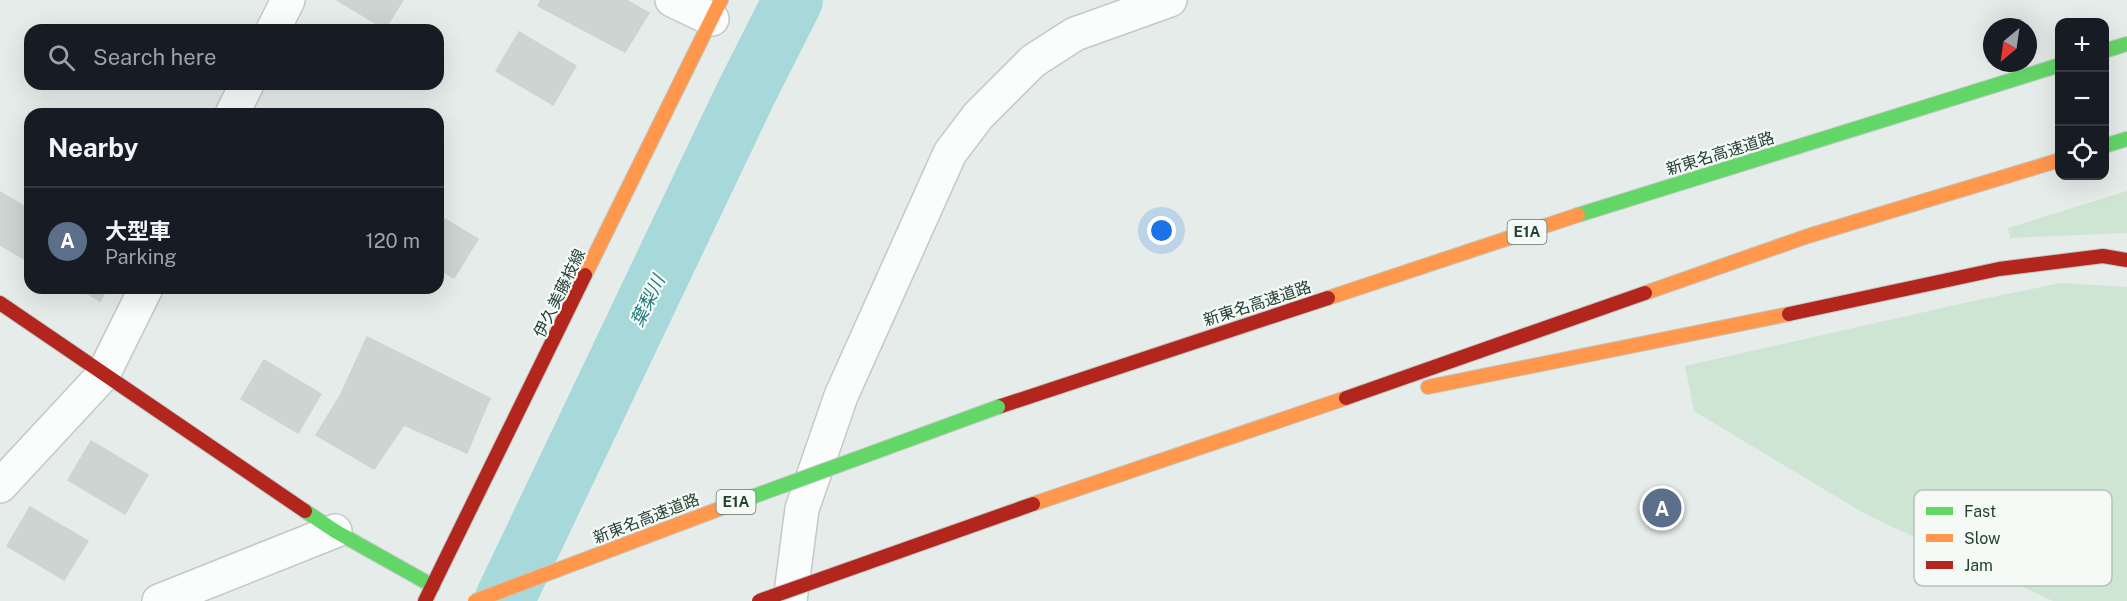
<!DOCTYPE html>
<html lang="en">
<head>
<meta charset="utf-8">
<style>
  :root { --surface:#171b24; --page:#20242c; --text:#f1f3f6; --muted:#9ea1a6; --line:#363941; --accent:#677c73 }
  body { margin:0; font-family:"Public Sans","Noto Sans JP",sans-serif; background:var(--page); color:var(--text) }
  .controls { position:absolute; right:18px; top:18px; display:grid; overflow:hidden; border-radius:12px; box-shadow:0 6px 24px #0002 }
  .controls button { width:54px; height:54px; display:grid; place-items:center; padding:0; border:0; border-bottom:2px solid var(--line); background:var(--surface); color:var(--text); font:30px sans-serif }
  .compass { position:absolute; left:1983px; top:18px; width:54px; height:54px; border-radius:50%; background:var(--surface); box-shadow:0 6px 24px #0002; rotate:209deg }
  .you { position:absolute; left:1162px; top:231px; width:21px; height:21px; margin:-15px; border:4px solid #fff; border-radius:50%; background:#1a73e8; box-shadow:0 0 0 9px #1a73e833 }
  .badge { display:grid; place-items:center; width:39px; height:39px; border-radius:50%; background:var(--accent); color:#fff; font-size:20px; font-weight:700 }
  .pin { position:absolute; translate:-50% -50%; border:3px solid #fff; box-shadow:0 2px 6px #0006 }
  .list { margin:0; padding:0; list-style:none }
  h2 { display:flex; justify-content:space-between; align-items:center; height:78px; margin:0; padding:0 24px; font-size:26px }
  h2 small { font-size:20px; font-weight:400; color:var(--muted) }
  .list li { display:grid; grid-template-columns:39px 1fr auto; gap:18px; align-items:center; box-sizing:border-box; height:108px; padding:0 24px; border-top:2px solid var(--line) }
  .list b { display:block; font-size:22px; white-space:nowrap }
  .list p { margin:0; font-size:20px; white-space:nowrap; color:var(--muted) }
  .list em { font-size:20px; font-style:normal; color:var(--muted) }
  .icon { flex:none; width:33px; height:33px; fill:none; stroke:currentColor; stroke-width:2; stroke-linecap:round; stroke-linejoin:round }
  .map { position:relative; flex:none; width:2127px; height:601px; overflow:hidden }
  .search { position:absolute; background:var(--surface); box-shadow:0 6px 24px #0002; left:24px; top:24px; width:420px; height:66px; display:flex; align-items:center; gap:15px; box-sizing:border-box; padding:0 21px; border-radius:18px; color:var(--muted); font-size:22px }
  .panel { position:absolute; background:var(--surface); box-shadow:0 6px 24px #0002; left:24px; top:108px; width:420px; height:186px; border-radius:18px }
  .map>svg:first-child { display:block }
  .grass { fill:#cfe5d3 }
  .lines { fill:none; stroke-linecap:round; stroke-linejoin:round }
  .river { stroke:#a7d9da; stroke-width:60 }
  .building { fill:#ced4d1; stroke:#cfd4d1; stroke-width:1.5 }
  .street-casing { stroke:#c3c9c6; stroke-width:36 }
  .fast-casing { stroke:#c1c9c6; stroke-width:16 }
  .slow-casing { stroke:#c1c9c6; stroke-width:16 }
  .jam-casing { stroke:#c1c9c6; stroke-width:16 }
  .street { stroke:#fbfcfc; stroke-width:33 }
  .fast { stroke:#63d668; stroke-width:14 }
  .slow { stroke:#ff974d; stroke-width:14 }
  .jam { stroke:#b3261e; stroke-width:14 }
  .fast-bridge-casing { stroke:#c2cac7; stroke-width:16; stroke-linecap:butt }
  .slow-bridge-casing { stroke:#c2cac7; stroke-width:16; stroke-linecap:butt }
  .jam-bridge-casing { stroke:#c2cac7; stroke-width:16; stroke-linecap:butt }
  .fast-bridge { stroke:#63d668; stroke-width:14 }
  .slow-bridge { stroke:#ff974d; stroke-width:14 }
  .jam-bridge { stroke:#b3261e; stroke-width:14 }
  .labels { text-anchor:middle; stroke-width:4.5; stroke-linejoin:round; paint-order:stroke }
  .shield { fill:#f5faf7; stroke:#62786e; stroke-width:1.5 }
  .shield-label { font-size:15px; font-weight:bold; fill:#234034 }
  .street-label { font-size:16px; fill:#234034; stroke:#f5faf7 }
  .water-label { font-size:18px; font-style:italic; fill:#1c797d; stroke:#f5faf7 }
  .key { fill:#f5faf7; stroke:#b6c2bc; stroke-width:1.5 }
  .key-label { font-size:16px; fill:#234034 }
</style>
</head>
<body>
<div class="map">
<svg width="2127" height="601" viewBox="0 0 2127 601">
  <rect width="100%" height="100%" fill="#e6ece9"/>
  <path class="grass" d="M2127,191V233L2010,238L2008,228Z
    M2061,283L2127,287V601H2053L1867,515L1694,411L1685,366L1973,301Z"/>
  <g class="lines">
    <path class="river" d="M504,601L746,93L793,0"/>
  </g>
  <path class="building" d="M337,0H403L385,29Z
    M541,0H626L649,13L625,52L538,6Z
    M519,32L576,66L553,105L496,71Z
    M0,192L30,210V248L24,259L0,245Z
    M438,215L478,239L454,278L438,269Z
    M78,288H108L100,301Z
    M367,337L490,398L467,453L404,425L374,469L316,435L340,396Z
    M264,360L321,394L298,433L241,399Z
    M91,441L148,475L125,514L68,480Z
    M30,507L88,541L64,580L7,546Z"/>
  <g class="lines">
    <g class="street-casing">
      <path id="street" d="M672,0L712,19
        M273,30L288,0
        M232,114L247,84
        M0,486L103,375L146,288
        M159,601L335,531
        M790,601L802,509L841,396L950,153L978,116L1033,61L1075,34L1170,0"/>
    </g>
    <g class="fast-casing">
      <path id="fast" d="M2104,51L2127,44
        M2104,146L2127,139
        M1578,215L2060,65
        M305,511L335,531L433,586"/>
    </g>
    <g class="slow-casing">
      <path id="slow" d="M585,275L721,0
        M1645,293L1808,236L2060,160
        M1328,298L1578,215
        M1428,387L1789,314
        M1033,504L1346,398"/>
    </g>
    <g class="jam-casing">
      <path id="jam" d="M0,303L305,511
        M1789,314L1999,269L2103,256L2127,260
        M1346,398L1645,293
        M998,407L1328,298
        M425,601L585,275"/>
    </g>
    <use href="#street" class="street"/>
    <use href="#fast" class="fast"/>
    <use href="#slow" class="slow"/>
    <use href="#jam" class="jam"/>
    <g class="fast-bridge-casing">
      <path id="fast-bridge" d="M719,509L998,407"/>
    </g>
    <g class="slow-bridge-casing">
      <path id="slow-bridge" d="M475,601L719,509"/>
    </g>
    <g class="jam-bridge-casing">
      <path id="jam-bridge" d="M759,601L1033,504"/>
    </g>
    <use href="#fast-bridge" class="fast-bridge"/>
    <use href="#slow-bridge" class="slow-bridge"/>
    <use href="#jam-bridge" class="jam-bridge"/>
  </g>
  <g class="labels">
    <g class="shield">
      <rect x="1507.5" y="220" width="39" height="24" rx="4.5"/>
      <rect x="716.5" y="490" width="39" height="24" rx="4.5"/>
    </g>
    <g class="shield-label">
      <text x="1527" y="237">E1A</text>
      <text x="736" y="507">E1A</text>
    </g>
    <g class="street-label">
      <text transform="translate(1720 153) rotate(-17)" y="6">新東名高速道路</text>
      <text transform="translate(559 293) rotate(-64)" y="6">伊久美藤枝線</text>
      <text transform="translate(1257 303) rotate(-18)" y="6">新東名高速道路</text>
      <text transform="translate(646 518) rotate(-21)" y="6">新東名高速道路</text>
    </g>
    <g class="water-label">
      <text transform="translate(648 301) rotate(-64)" y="6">葉梨川</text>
    </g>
  </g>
  <rect x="1914" y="490" width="198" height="96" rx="9" class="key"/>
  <rect x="1926" y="507" width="27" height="8" fill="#63d668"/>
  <rect x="1926" y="534" width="27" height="8" fill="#ff974d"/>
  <rect x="1926" y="561" width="27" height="8" fill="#b3261e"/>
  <g class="key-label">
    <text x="1964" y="517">Fast</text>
    <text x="1964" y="544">Slow</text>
    <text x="1964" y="571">Jam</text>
  </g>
</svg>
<div class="controls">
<button>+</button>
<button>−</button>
<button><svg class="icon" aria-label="locate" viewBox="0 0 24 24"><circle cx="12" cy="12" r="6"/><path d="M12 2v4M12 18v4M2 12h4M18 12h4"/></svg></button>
</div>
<svg class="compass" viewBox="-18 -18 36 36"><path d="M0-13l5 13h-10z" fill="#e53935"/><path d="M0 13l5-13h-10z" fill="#9ea1a6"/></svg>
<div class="you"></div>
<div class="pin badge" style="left:1662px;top:508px;background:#5c6f8a">A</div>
<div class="search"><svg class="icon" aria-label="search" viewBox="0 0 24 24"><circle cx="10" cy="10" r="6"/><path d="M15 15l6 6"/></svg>Search here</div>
<section class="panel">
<h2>Nearby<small></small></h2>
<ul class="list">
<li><span class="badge" style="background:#5c6f8a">A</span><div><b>大型車</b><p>Parking</p></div><em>120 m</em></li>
</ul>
</section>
</div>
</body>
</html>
